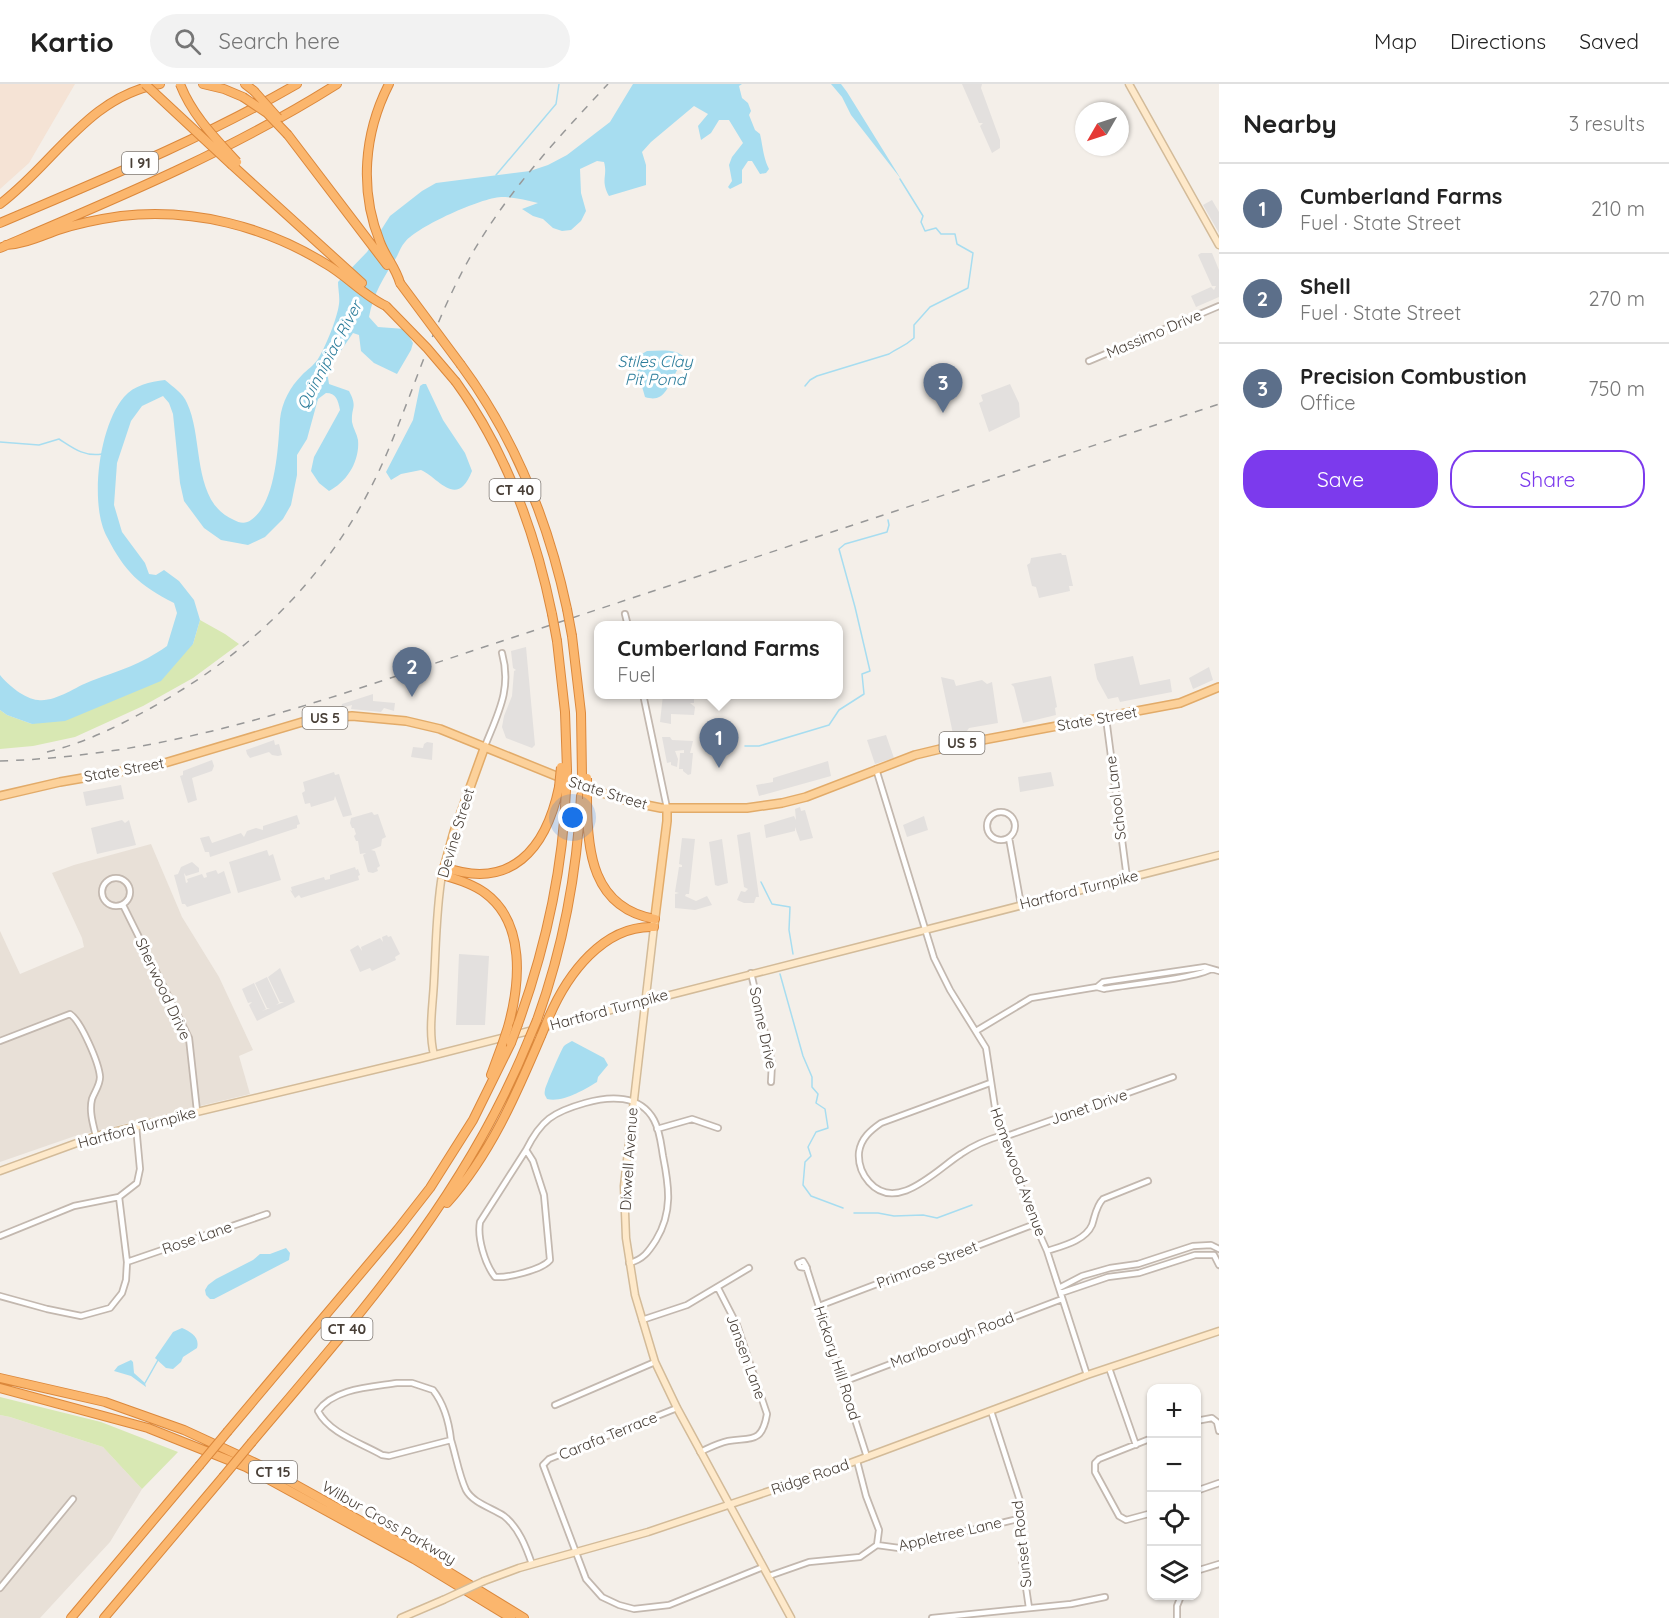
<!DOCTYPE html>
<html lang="en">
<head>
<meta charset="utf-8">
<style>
  :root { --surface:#fff; --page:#f2f2f2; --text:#222; --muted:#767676; --line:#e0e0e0; --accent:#7c3aed }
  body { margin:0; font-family:Quicksand,sans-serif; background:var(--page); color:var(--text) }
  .controls { position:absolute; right:18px; bottom:18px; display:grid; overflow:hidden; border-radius:12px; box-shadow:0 2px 4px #0004 }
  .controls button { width:54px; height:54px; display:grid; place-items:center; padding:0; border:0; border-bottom:2px solid var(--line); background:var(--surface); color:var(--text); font:30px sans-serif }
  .compass { position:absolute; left:1075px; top:18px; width:54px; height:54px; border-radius:50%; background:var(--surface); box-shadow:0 2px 4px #0004; rotate:231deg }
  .you { position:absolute; left:573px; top:734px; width:21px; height:21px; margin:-15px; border:4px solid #fff; border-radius:50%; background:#1a73e8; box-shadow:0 0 0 9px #1a73e833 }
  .badge { display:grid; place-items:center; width:39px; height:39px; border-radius:50%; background:var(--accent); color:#fff; font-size:20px; font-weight:700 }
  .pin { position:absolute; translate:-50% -50px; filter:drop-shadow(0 2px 3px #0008) }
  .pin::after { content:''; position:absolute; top:32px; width:21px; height:18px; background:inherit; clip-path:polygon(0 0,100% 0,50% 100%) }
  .popup { position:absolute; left:594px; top:537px; width:249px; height:78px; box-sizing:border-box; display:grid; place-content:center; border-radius:12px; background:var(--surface); filter:drop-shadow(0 2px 4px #0005); font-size:20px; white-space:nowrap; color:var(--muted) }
  .popup b { font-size:22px; color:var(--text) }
  .popup::after { content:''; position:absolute; left:50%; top:100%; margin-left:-12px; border:12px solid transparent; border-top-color:var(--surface) }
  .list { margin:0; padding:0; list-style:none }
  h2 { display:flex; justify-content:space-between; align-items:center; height:78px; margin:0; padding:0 24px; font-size:26px }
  h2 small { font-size:20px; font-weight:400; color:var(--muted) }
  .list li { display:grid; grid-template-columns:39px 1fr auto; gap:18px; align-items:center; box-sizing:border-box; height:90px; padding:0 24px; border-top:2px solid var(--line) }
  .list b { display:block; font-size:22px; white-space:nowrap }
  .list p { margin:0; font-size:20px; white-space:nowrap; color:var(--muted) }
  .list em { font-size:20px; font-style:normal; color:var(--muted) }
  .actions { display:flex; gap:12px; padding:18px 24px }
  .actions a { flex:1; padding:14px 0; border:2px solid var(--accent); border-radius:24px; text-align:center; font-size:21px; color:var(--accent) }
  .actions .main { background:var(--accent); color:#fff }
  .icon { flex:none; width:33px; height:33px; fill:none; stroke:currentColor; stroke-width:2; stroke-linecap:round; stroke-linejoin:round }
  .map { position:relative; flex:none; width:1219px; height:1534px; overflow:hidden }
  header { display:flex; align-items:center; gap:36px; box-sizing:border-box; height:84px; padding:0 30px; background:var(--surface); border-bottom:2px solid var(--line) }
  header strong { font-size:28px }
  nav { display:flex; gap:33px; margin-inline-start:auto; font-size:21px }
  .search { width:420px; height:54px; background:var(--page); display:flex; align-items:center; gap:15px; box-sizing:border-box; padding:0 21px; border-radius:33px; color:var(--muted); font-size:22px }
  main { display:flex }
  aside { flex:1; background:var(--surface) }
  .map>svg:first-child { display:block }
  .residential { fill:#e8e0d7 }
  .commercial { fill:#f5e3d5 }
  .green { fill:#d8e8b3 }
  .parking { fill:#e3e0de }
  .water { fill:#a7ddf0 }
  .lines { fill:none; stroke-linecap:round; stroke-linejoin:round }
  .stream { stroke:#a7ddf0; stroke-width:1.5 }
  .street-casing { stroke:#c3b8af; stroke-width:8 }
  .secondary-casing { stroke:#d3bb99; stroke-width:9 }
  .primary-casing { stroke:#e2ab69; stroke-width:10 }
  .highway-casing { stroke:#db883c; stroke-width:10 }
  .street { stroke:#fff; stroke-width:4.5 }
  .secondary { stroke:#fee9ca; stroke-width:6 }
  .primary { stroke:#fcd19a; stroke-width:7 }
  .highway { stroke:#fbb66d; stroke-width:8 }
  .rail { stroke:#989898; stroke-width:1.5; stroke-dasharray:8 8; stroke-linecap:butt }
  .secondary-bridge-casing { stroke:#d3bb99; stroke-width:9; stroke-linecap:butt }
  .highway-bridge-casing { stroke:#db883c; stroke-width:10; stroke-linecap:butt }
  .secondary-bridge { stroke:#fee9ca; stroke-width:6 }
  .highway-bridge { stroke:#fbb66d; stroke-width:8 }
  .labels { text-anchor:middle; stroke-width:6; stroke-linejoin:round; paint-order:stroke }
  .shield { fill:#fff; stroke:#7f7973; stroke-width:1.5 }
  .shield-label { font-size:14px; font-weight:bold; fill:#483f37 }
  .street-label { font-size:15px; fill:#483f37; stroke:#fff }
  .water-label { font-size:16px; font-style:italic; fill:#2c7d9b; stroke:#fff }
</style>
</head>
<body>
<header>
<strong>Kartio</strong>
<div class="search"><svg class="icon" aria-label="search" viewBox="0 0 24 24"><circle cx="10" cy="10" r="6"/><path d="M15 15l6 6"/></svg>Search here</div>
<nav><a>Map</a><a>Directions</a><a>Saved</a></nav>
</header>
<main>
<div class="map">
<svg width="1219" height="1534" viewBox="0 0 1219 1534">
  <rect width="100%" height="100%" fill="#f4efe9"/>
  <path class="residential" d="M151,760L182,833L219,893L253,966L239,972L250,1010L75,1052L0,1078V847L20,890L84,863L82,854L52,789L74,781Z
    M0,1331L10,1333L103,1363L142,1405L110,1458L40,1534H0Z"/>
  <path class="commercial" d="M0,0H75L29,79L0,105Z"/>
  <path class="green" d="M200,536L225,550L239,560L193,594L143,622L75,653L33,662L0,665V626L7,631L32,640L193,560Z
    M0,1313L101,1338L178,1368L142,1405L103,1363L10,1333L0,1331Z"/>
  <path class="parking" d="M962,0H982L981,4L1000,56V64L992,69L980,42L983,39H979Z
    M1212,116L1219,128V149L1203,121Z
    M1201,169H1212L1219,186V213L1196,223L1191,212L1211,203L1214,206L1216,202H1212L1198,171Z
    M1010,300L1019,319L1020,333L989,348L979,319L983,317L981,311Z
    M1061,469L1062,471H1066L1073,502H1069L1070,507L1039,514L1036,503L1032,502L1027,481L1030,479L1031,474Z
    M526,563L535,661L532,664L506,654L502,643L504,632L512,612L514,587L516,586L513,584L511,567Z
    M1133,572L1140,601L1170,595L1172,608L1120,618L1118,613L1108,615L1097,595L1094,580Z
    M1209,583L1213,596L1193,605L1189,594Z
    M1051,592L1057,623L1055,624L1056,631L1023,639L1014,603L1011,600Z
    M941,593L954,596L956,602L982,596L987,600L992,598L998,639L969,644L965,650L957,652L956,649L953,650Z
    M373,610V617L395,619L394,627L384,624L381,628L351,625L352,621L341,624L342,620Z
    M663,611H694V619H690L695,623L694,631L671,630V640L660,638Z
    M886,651L894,674L875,680L867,656Z
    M662,653H670L672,656L693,657L690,669H693L691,690L688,691L683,687V685H679L680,669H684V666L675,667L678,675L677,683L671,681V678L667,679Z
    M274,656L275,661L279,660L282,671L278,672L272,671L269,668L250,674L247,670L246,666Z
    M427,658L433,659L432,676L411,673L413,663L423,664L424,660Z
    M212,676L214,682L212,687L192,694L197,716L188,719L180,692L183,691V687Z
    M828,677L831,692L759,712L756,701L773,698V694Z
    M334,688L335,691L339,690L352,731L343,733L335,712L334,716L311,723L310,719L305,720L302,709L305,707L303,698Z
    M1051,688L1054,702L1020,708L1018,693Z
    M121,701L124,715L86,722L83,708Z
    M800,723L801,727L805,726L813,754L800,757L795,743V747L766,754L764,741L794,732L796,736L795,725Z
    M372,728L374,731L378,730L386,753L382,755L381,762L371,766L375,767L380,782L377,784L378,787L373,789L368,788L363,771L366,769L360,770L358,757H356L354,752L356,750L354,744H352L350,739L351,734Z
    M297,731L300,740L297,741V744L210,773L209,768H205L200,754L209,752L212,759L241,749L244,753L247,747L256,744L263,746V742Z
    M924,732L928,746L907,753L903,741Z
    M122,736L125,739L129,736L136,761L97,770L91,744Z
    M750,748L759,813H756L754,819H744L737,816L741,807L745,808L748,805L744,803L737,751Z
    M682,754L695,755L689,810H686L685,812L696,817L707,812L712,821L695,826L675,824V810L679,809L675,808L679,783H682V781L679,780Z
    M722,755L728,799L718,802L715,801L709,758Z
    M267,766L269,772L273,770L281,796L238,809L229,778Z
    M192,778L199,784V788L186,792L184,789L186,799L188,798L187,795L202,790L204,794L207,793L206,789L216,786L218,790L224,787L231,809L187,823L185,820H182L174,791L178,790L181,783Z
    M355,783L356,786L358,785L360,791L358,792L359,796L301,814L299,811L295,814L290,806L292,807L291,803L324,793L325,796L330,795V791Z
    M387,851L388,853L391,852L400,870L395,873L396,876L372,887L370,884L360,888L350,866L358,861L362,867L361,863L380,854L383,858L382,853Z
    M459,870L489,872L485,941H456Z
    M280,884L295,918L257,937L249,921L252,918L248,919L242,905L254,899L266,925L262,927L270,924H267L255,899L267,893L279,919L276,921L284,918H280L268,893Z"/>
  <path class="water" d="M633,0H742L739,2L742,14L748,19L751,27L749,31L755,46L760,50C763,63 763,73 769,85L766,89L760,90L752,77H748L742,86V99L730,105L728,103L732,97L729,81L732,73L743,59L729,36H719L711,49L701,56L698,42L708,30L694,22L651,58L642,68L646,81V101L609,112C600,96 608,92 604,78L597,77L580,85L581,109L586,127L581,137L571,146L562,147L553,144L543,135L533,132L522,125L538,119C526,116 514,113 501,113C481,114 418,142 405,158C401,162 399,169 396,174C384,193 373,210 369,233L378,243L405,245L413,259L411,266L397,290L374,279L361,267L359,251L353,249L327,287L329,300L349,307C358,324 351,322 352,338C353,344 357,350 358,356C360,377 347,398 329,407L319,399L311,387L314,373L340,326C338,316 336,309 326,309L318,315L307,355L297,371V391L291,421L283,435L265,453L248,461L221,456L204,444L184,417L180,399L173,330L169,319L163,312L142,322L131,337L117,379L114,421L122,448L145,479L149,490L156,491L164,486L179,497L194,516L200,536L193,560L161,597L65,637L32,640L7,631L0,626V591C8,601 25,615 38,616C56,618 75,603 91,597C121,586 140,581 167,562L177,529L174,519C139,501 125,488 107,453C89,420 99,342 124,313C134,301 150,298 165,296C173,303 183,309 187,319C204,354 191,418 234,436C239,439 246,440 251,436C276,419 278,363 280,335C282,318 290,303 302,291C307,286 314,281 318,275C326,262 337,235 339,220C340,213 338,205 338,198L367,168L390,132L422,107L436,99L530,87L548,81L567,71L610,38Z
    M831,0H841L847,8L901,95L851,31L842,13Z
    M647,267C660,267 676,264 685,274C682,280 677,285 674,292C667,305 663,319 645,313L635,278L640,271Z
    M423,300H426L443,336L465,369L472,387C457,426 438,393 421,386L401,390L391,396L386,388L413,336L420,302Z
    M572,957L604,974L608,981L598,993L597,998C584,1006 562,1019 547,1015C545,1011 544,1011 545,1006C545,1003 562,964 564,962C566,960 570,958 572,957Z
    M286,1164L290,1169L289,1176L214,1215H210L206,1211L205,1206L208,1201L216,1195L253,1176L260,1170H270Z
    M182,1244C191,1248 200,1253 197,1264L183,1273L181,1278L173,1285L166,1284L155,1274L173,1248Z
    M131,1276L133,1278L134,1289L145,1299L146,1303L131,1292L114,1287L118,1282Z"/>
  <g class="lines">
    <path class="stream" d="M496,91L556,20L559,0
      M805,302L810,296L817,292L889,270C899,263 904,263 914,254V241L930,223L968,204L973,169L957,160L955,150H941L936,144L925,147L921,138L923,132L900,95
      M0,358L39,361L59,355C73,364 84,373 102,370
      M745,662H759L829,641L839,626L864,610L862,590L870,587L855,523L839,465L845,460L887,448L889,441L888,436
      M761,798L772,820L790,823L789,846L793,870
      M780,890L803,972L812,993V1003L818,1010L816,1019L825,1025L828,1044L816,1048L808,1063L811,1072L805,1078L803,1101L811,1112L843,1124
      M854,1129H878L894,1132L923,1131L937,1134L972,1121
      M145,1299L158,1276"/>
    <g class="street-casing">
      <path id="street" d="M1089,277L1219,222
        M625,530L628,542
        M643,610L667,724
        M1106,634L1127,794
        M485,662C498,629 512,605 502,569
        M876,685L934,874L950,906L986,964L996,1030L1031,1131L1047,1167L1087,1291
        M987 742a14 14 0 1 1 28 0a14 14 0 1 1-28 0Z
        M1009,754L1021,821
        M102 808a14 14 0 1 1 28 0a14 14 0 1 1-28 0Z
        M123,821L189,954L197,1027
        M751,889L772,979L771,998
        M1097,903L1103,898L1205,883L1219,887
        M976,947L1031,914L1097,903L1104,905C1125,901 1198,894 1211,885
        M0,957L70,930C81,937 99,979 100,993C100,1001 95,1007 92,1015C89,1027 93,1040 96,1052
        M990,999L881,1039C871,1046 861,1054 859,1068C858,1079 862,1090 869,1098C897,1130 937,1085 961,1070C974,1061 989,1055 1003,1051
        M657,1045L692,1035L718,1044
        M1004,1053L1173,993
        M526,1066L533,1077L544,1111L550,1176C542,1186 507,1194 495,1193C485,1180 477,1154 480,1138Z
        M526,1066C541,1036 553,1028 585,1019C609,1012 640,1010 654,1036C660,1047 661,1060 663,1072C669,1102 673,1128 656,1156C649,1167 643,1176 629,1179
        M0,1152L74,1122L119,1113L137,1099L140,1085L136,1042
        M1047,1167C1062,1162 1085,1157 1092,1141C1095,1132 1096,1122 1103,1115L1148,1097
        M127,1178L267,1130
        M807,1184L800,1183L798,1179L803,1177L806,1182L867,1373
        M1059,1204L1082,1192L1110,1184L1138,1180L1193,1162L1211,1161L1219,1165
        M1061,1209L1108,1193L1139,1189L1195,1171H1214L1219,1181
        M0,1212L47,1225L81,1232L110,1224L122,1209L126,1196L127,1178L119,1113
        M819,1222L1035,1140
        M642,1236L687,1221L749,1184
        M1109,1284L1136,1361
        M843,1298L1062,1215
        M397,1299H412L433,1306C444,1320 449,1338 451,1356L389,1372L382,1371C361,1359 329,1349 318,1327C334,1304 372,1303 397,1299Z
        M555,1321L655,1278
        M677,1324L549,1375L543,1381L586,1495L602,1513L619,1521L634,1525L669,1521L763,1483
        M991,1327L1020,1417L1022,1434V1476L1029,1524
        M1196,1337L1212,1334L1217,1338L1219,1347
        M1152,1354L1099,1375L1095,1379V1388L1119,1432L1126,1436L1152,1429
        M451,1356C456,1372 459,1391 466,1406C473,1419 492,1424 504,1432C519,1444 526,1463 532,1480
        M700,1368C709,1364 718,1359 728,1357C751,1353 762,1360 767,1330L737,1241L718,1204
        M1196,1407L1219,1399
        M877,1461L899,1464L910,1462L938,1451L972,1446L1022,1434
        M1196,1487L1219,1480
        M769,1492L809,1478L860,1473L877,1461L879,1446L866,1412L857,1377
        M0,1504L73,1415
        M932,1534L1071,1520L1105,1513
        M1177,1534V1522L1181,1512"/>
    </g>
    <g class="secondary-casing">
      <path id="secondary" d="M1129,0L1219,161
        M654,843L624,1102L626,1154L635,1211L655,1278L677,1324L791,1534
        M434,971C428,947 433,921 434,897C436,862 436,826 442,791
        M0,1087L96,1052L419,975L1219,771
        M484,1497L519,1484L648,1448L826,1388L1087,1291L1219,1247
        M401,1534L443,1516"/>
    </g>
    <g class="primary-casing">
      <path id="primary" d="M0,712L60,698L158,681L309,636L352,632L406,637L440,645L581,702L631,718L661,724H747L782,719L806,713L915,671L961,660L1180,619L1219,603
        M442,791L454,748L485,662
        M654,841L667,737V724"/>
    </g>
    <g class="highway-casing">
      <path id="highway" d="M203,0L224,5L243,13
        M245,0L254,7
        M389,0C364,49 359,106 380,158C385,172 396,184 400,199
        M288,51L387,181
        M232,81L362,199
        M0,120C54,80 88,12 160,0
        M0,139C101,96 202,55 297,0
        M6,161C25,160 41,152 58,146C79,139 100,135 121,132C193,124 265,142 326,180C347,192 364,212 386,222
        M0,164C115,115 231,67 337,0
        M461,281C515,354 548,436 567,525
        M456,298C506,367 535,447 552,530
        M572,552L581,629L582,692
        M557,557L565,628L567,686
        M587,715C587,767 592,824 655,835
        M444,783C511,807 546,765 559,703
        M442,791C457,795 473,800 485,809C526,839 520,900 508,943
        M549,933C567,891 603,841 654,843
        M537,936C563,864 577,789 581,712
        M518,940C545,865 563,786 566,706
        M491,991L502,961
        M447,1119C490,1071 516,1011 541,952
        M0,1294L105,1318L184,1346L262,1382L413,1466L524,1534
        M0,1304L148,1344L246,1383L414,1475L511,1534
        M228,1347L398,1145L430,1104L473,1036L511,959
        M252,1358C360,1230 466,1112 529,955
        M71,1534L199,1382
        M104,1534L223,1393"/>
    </g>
    <use href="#street" class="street"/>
    <use href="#secondary" class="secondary"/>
    <use href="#primary" class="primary"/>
    <use href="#highway" class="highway"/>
    <path class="rail" d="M47,668C85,659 118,642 151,624C258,565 339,482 387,369C414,305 434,238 468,177C505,110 556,56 608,0
      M0,677C123,673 229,646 345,609L1219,320"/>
    <g class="secondary-bridge-casing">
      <path id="secondary-bridge" d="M443,1516L484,1497"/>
    </g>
    <g class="highway-bridge-casing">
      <path id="highway-bridge" d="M145,0L232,81
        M180,0C192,31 215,54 237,78
        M254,7L278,34
        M243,13L267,29L288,51
        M400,199L461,281
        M386,222L427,264L456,298
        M567,525L572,552
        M552,530L557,557
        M587,694V715
        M559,703L561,683
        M566,706L567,686
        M541,952L549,933
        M529,955L537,936
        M511,959L518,940
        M502,961L508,943
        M199,1382L228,1347
        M223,1393L252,1358"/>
    </g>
    <use href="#secondary-bridge" class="secondary-bridge"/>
    <use href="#highway-bridge" class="highway-bridge"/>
  </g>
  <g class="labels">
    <g class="shield">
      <rect x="122" y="68" width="36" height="22" rx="4.5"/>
      <rect x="489.5" y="395" width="51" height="22" rx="4.5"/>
      <rect x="302.5" y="623" width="45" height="22" rx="4.5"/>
      <rect x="939.5" y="648" width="45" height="22" rx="4.5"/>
      <rect x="321.5" y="1234" width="51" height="22" rx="4.5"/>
      <rect x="249" y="1377" width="48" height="22" rx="4.5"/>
    </g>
    <g class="shield-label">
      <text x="140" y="84">I 91</text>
      <text x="515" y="411">CT 40</text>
      <text x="325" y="639">US 5</text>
      <text x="962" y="664">US 5</text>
      <text x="347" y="1250">CT 40</text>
      <text x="273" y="1393">CT 15</text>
    </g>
    <g class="street-label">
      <text transform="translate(1154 250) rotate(-23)" y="5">Massimo Drive</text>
      <text transform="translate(1097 635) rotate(-10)" y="5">State Street</text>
      <text transform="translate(124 686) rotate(-10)" y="5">State Street</text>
      <text transform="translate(608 709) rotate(17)" y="5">State Street</text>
      <text transform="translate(1116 714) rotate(-97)" y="5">School Lane</text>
      <text transform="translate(456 749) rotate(-73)" y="5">Devine Street</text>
      <text transform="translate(1079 806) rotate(-14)" y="5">Hartford Turnpike</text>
      <text transform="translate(163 905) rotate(65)" y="5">Sherwood Drive</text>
      <text transform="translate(609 926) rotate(-15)" y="5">Hartford Turnpike</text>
      <text transform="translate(763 944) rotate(78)" y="5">Sonne Drive</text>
      <text transform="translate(1089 1023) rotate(-19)" y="5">Janet Drive</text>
      <text transform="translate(137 1044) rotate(-15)" y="5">Hartford Turnpike</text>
      <text transform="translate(629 1075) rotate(-86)" y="5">Dixwell Avenue</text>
      <text transform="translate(1018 1088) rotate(70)" y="5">Homewood Avenue</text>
      <text transform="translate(197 1154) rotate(-19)" y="5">Rose Lane</text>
      <text transform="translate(927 1181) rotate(-21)" y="5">Primrose Street</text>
      <text transform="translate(952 1256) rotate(-21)" y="5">Marlborough Road</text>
      <text transform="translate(746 1273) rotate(70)" y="5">Jansen Lane</text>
      <text transform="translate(837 1279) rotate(72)" y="5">Hickory Hill Road</text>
      <text transform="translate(608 1352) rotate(-22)" y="5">Carafa Terrace</text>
      <text transform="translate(810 1393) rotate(-19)" y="5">Ridge Road</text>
      <text transform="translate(389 1439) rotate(30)" y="5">Wilbur Cross Parkway</text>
      <text transform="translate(950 1450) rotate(-13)" y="5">Appletree Lane</text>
      <text transform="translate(1022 1460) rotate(-96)" y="5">Sunset Road</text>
    </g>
    <g class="water-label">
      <text transform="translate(329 271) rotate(-62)" y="6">Quinnipiac River</text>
      <text x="655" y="283">Stiles Clay<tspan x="655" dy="18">Pit Pond</tspan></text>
    </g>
  </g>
</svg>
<div class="controls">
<button>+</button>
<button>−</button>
<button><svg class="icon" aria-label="locate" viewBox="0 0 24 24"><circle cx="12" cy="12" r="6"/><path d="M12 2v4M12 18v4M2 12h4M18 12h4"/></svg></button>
<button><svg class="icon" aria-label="layers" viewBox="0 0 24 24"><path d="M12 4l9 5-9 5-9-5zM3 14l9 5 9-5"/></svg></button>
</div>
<svg class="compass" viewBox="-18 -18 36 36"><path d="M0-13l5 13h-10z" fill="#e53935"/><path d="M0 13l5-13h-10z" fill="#767676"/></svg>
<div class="you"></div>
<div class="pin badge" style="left:719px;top:684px;background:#5c6f8a">1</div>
<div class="popup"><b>Cumberland Farms</b>Fuel</div>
<div class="pin badge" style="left:412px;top:613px;background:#5c6f8a">2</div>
<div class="pin badge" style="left:943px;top:329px;background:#5c6f8a">3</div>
</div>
<aside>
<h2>Nearby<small>3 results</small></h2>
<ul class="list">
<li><span class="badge" style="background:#5c6f8a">1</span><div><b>Cumberland Farms</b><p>Fuel · State Street</p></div><em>210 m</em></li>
<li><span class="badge" style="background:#5c6f8a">2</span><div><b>Shell</b><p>Fuel · State Street</p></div><em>270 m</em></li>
<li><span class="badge" style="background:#5c6f8a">3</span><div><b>Precision Combustion</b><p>Office</p></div><em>750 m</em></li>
</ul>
<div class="actions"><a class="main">Save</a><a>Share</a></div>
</aside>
</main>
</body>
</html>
